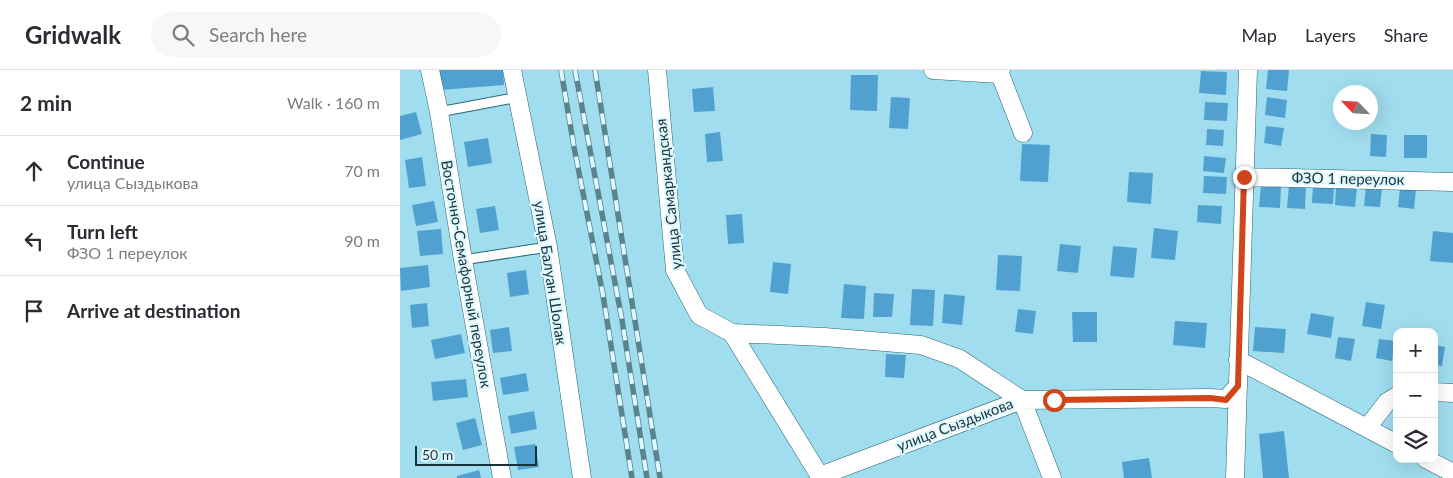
<!DOCTYPE html>
<html lang="en">
<head>
<meta charset="utf-8">
<style>
  :root { --surface:#fff; --page:#f7f7f7; --text:#2b2b33; --muted:#7c7c81; --line:#e1e1e2 }
  body { margin:0; font-family:Lato,sans-serif; background:var(--page); color:var(--text) }
  .controls { position:absolute; right:15px; bottom:15px; display:grid; overflow:hidden; border-radius:10px; box-shadow:0 5px 20px #0002 }
  .controls button { width:45px; height:45px; display:grid; place-items:center; padding:0; border:0; border-bottom:1px solid var(--line); background:var(--surface); color:var(--text); font:25px sans-serif }
  .compass { position:absolute; left:933px; top:15px; width:45px; height:45px; border-radius:50%; background:var(--surface); box-shadow:0 5px 20px #0002; rotate:295deg }
  .scale { position:absolute; left:15px; bottom:12px; width:122px; box-sizing:border-box; padding-left:5px; border:2px solid #193239; border-top:0; font-size:14px; line-height:18px; white-space:nowrap; color:#193239; -webkit-text-stroke:4px #e0f8ff; paint-order:stroke }
  .stop { position:absolute; width:15px; height:15px; margin:-11px; border:4px solid #ce4619; border-radius:50%; background:#fff }
  .stop.end { background:#ce4619; border-color:#fff; box-shadow:0 1px 5px #0008 }
  .list { margin:0; padding:0; list-style:none }
  h2 { display:flex; justify-content:space-between; align-items:center; height:65px; margin:0; padding:0 20px; font-size:21px }
  h2 small { font-size:16px; font-weight:400; color:var(--muted) }
  .list li { display:grid; grid-template-columns:32px 1fr auto; gap:15px; align-items:center; box-sizing:border-box; height:70px; padding:0 20px; border-top:1px solid var(--line) }
  .list b { display:block; font-size:19px; white-space:nowrap }
  .list p { margin:0; font-size:16px; white-space:nowrap; color:var(--muted) }
  .list em { font-size:16px; font-style:normal; color:var(--muted) }
  .icon { flex:none; width:28px; height:28px; fill:none; stroke:currentColor; stroke-width:2; stroke-linecap:round; stroke-linejoin:round }
  .map { position:relative; flex:none; width:1053px; height:408px; overflow:hidden }
  header { display:flex; align-items:center; gap:30px; box-sizing:border-box; height:70px; padding:0 25px; background:var(--surface); border-bottom:1px solid var(--line) }
  header strong { font-size:24px }
  nav { display:flex; gap:28px; margin-inline-start:auto; font-size:18px }
  .search { width:350px; height:45px; background:var(--page); display:flex; align-items:center; gap:12px; box-sizing:border-box; padding:0 18px; border-radius:28px; color:var(--muted); font-size:19px }
  main { display:flex }
  aside { flex:1; background:var(--surface) }
  .map>svg:first-child { display:block }
  .building { fill:#51a1d0 }
  .lines { fill:none; stroke-linecap:round; stroke-linejoin:round }
  .service-casing { stroke:#276575; stroke-width:11 }
  .minor-casing { stroke:#276575; stroke-width:19 }
  .service { stroke:#fff; stroke-width:9 }
  .minor { stroke:#fff; stroke-width:18 }
  .rail-casing { stroke:#59838f; stroke-width:5.5 }
  .rail { stroke:#e0f8ff; stroke-width:4; stroke-dasharray:11; stroke-linecap:butt }
  .route { stroke:#ce4619; stroke-width:6 }
  .labels { text-anchor:middle; stroke-width:4.5; stroke-linejoin:round; paint-order:stroke }
  .street-label { font-size:15px; fill:#193239; stroke:#e0f8ff }
</style>
</head>
<body>
<header>
<strong>Gridwalk</strong>
<div class="search"><svg class="icon" aria-label="search" viewBox="0 0 24 24"><circle cx="10" cy="10" r="6"/><path d="M15 15l6 6"/></svg>Search here</div>
<nav><a>Map</a><a>Layers</a><a>Share</a></nav>
</header>
<main>
<aside>
<h2>2 min<small>Walk · 160 m</small></h2>
<ul class="list">
<li><svg class="icon" aria-label="ahead" viewBox="0 0 24 24"><path d="M12 20V5M6 11l6-6 6 6"/></svg><div><b>Continue</b><p>улица Сыздыкова</p></div><em>70 m</em></li>
<li><svg class="icon" aria-label="left" viewBox="0 0 24 24"><path d="M17 20v-9H6M10 6l-5 5 5 5"/></svg><div><b>Turn left</b><p>ФЗО 1 переулок</p></div><em>90 m</em></li>
<li><svg class="icon" aria-label="arrive" viewBox="0 0 24 24"><path d="M6 21V4h12l-3 4 3 4H6"/></svg><div><b>Arrive at destination</b></div></li>
</ul>
</aside>
<div class="map">
<svg width="1053" height="408" viewBox="0 0 1053 408">
  <rect width="100%" height="100%" fill="#a0deef"/>
  <path class="building" d="M39,0H103L104,15L40,20Z
    M868,0H889L887,21L866,19Z
    M801,1L827,2L826,25L799,23Z
    M451,5H478L477,41L450,40Z
    M313,17L315,41L294,42L292,19Z
    M491,27L510,28L508,59L489,58Z
    M867,27L887,30L885,48L865,45Z
    M805,32L828,33L827,51L804,50Z
    M16,42L22,64L0,70V46Z
    M866,56L884,58L881,76L864,73Z
    M807,59L824,60L823,76L806,75Z
    M320,62L323,91L307,92L305,64Z
    M971,64L987,65L986,87L970,86Z
    M1004,65H1027V88H1004Z
    M88,68L92,93L68,97L64,72Z
    M622,74L650,75L648,112L620,111Z
    M804,86L826,88L824,103L803,101Z
    M22,87L26,116L9,118L5,90Z
    M729,102L753,103L751,134L727,132Z
    M804,106L827,107L826,124L803,123Z
    M861,115L881,116L880,138L859,137Z
    M889,115L906,116L905,139L887,138Z
    M913,115L934,116L933,134L912,133Z
    M966,116L982,118L980,137L964,136Z
    M936,117L957,118L955,137L935,135Z
    M1000,118L1016,119L1014,139L998,137Z
    M34,131L38,152L16,156L12,135Z
    M798,135L822,136L821,154L797,152Z
    M95,136L99,160L80,163L76,139Z
    M342,144L344,173L328,174L326,145Z
    M754,158L778,161L775,190L751,188Z
    M41,159L43,184L20,186L17,161Z
    M1033,161L1053,163V193L1030,191Z
    M660,174L681,176L678,203L657,201Z
    M713,176L737,178L734,208L710,206Z
    M598,185L622,186L620,221L596,220Z
    M373,192L391,194L388,224L370,222Z
    M28,195L30,217L1,221L0,198Z
    M126,200L129,224L110,227L107,203Z
    M444,214L466,216L464,249L441,248Z
    M512,219L535,220L533,256L510,255Z
    M474,223L494,224L492,247H473Z
    M544,224L565,226L562,255L542,253Z
    M966,232L985,235L981,259L962,256Z
    M27,233L29,256L12,258L10,235Z
    M618,239L636,241L633,264L615,262Z
    M672,242H697V272H673Z
    M911,243L934,247L931,268L907,264Z
    M775,251L807,253L805,278L773,275Z
    M109,257L112,281L93,283L90,260Z
    M855,257L886,259L884,283L853,281Z
    M61,264L65,283L35,289L31,270Z
    M938,267L955,269L951,291L935,288Z
    M979,269L995,271L992,291L976,288Z
    M1034,275L1045,277L1042,296L1034,295Z
    M486,284L506,285L504,308L485,307Z
    M126,303L129,321L103,325L100,308Z
    M66,309L68,327L33,331L31,312Z
    M134,341L137,359L111,364L108,346Z
    M75,348L82,375L63,380L56,353Z
    M884,361L889,408H863L859,364Z
    M135,374L139,397L118,400L114,377Z
    M749,388L752,408H724L722,392Z
    M79,400L81,408H57V406Z"/>
  <g class="lines">
    <g class="service-casing">
      <path id="service" d="M39,42L119,27
        M63,190L148,177"/>
    </g>
    <g class="minor-casing">
      <path id="minor" d="M30,0L39,42L63,190L102,408
        M112,0L148,177L182,408
        M257,0L275,200L299,245L332,263L421,408
        M533,0L600,4
        M601,0L600,4L623,63
        M844,107L1053,112
        M332,263L424,267L521,275L560,289L622,330L652,408
        M838,290L997,374
        M1034,322L1053,323
        M967,358L987,332L997,326
        M1026,389L1053,403
        M419,408L420,406L622,330L810,328L826,329L838,316
        M835,408L848,0"/>
    </g>
    <use href="#service" class="service"/>
    <use href="#minor" class="minor"/>
    <g class="rail-casing">
      <path id="rail" d="M161,0L174,77L203,225L232,408
        M175,0L222,250L247,408
        M195,0L260,408"/>
    </g>
    <use href="#rail" class="rail"/>
  </g>
  <g class="lines">
    <path class="route" d="M654,330L810,328L826,330L838,316L844,107"/>
  </g>
  <g class="labels">
    <g class="street-label">
      <text transform="translate(948 109) rotate(1)" y="5">ФЗО 1 переулок</text>
      <text transform="translate(269 124) rotate(-96)" y="5">улица Самаркандская</text>
      <text transform="translate(150 203) rotate(81)" y="5">улица Балуан Шолак</text>
      <text transform="translate(66 204) rotate(80)" y="5">Восточно-Семафорный переулок</text>
      <text transform="translate(555 355) rotate(-21)" y="5">улица Сыздыкова</text>
    </g>
  </g>
</svg>
<div class="controls">
<button>+</button>
<button>−</button>
<button><svg class="icon" aria-label="layers" viewBox="0 0 24 24"><path d="M12 4l9 5-9 5-9-5zM3 14l9 5 9-5"/></svg></button>
</div>
<svg class="compass" viewBox="-18 -18 36 36"><path d="M0-13l5 13h-10z" fill="#e53935"/><path d="M0 13l5-13h-10z" fill="#7c7c81"/></svg>
<div class="scale">50 m</div>
<div class="stop" style="left:654px;top:330px"></div>
<div class="stop end" style="left:844px;top:107px"></div>
</div>
</main>
</body>
</html>
